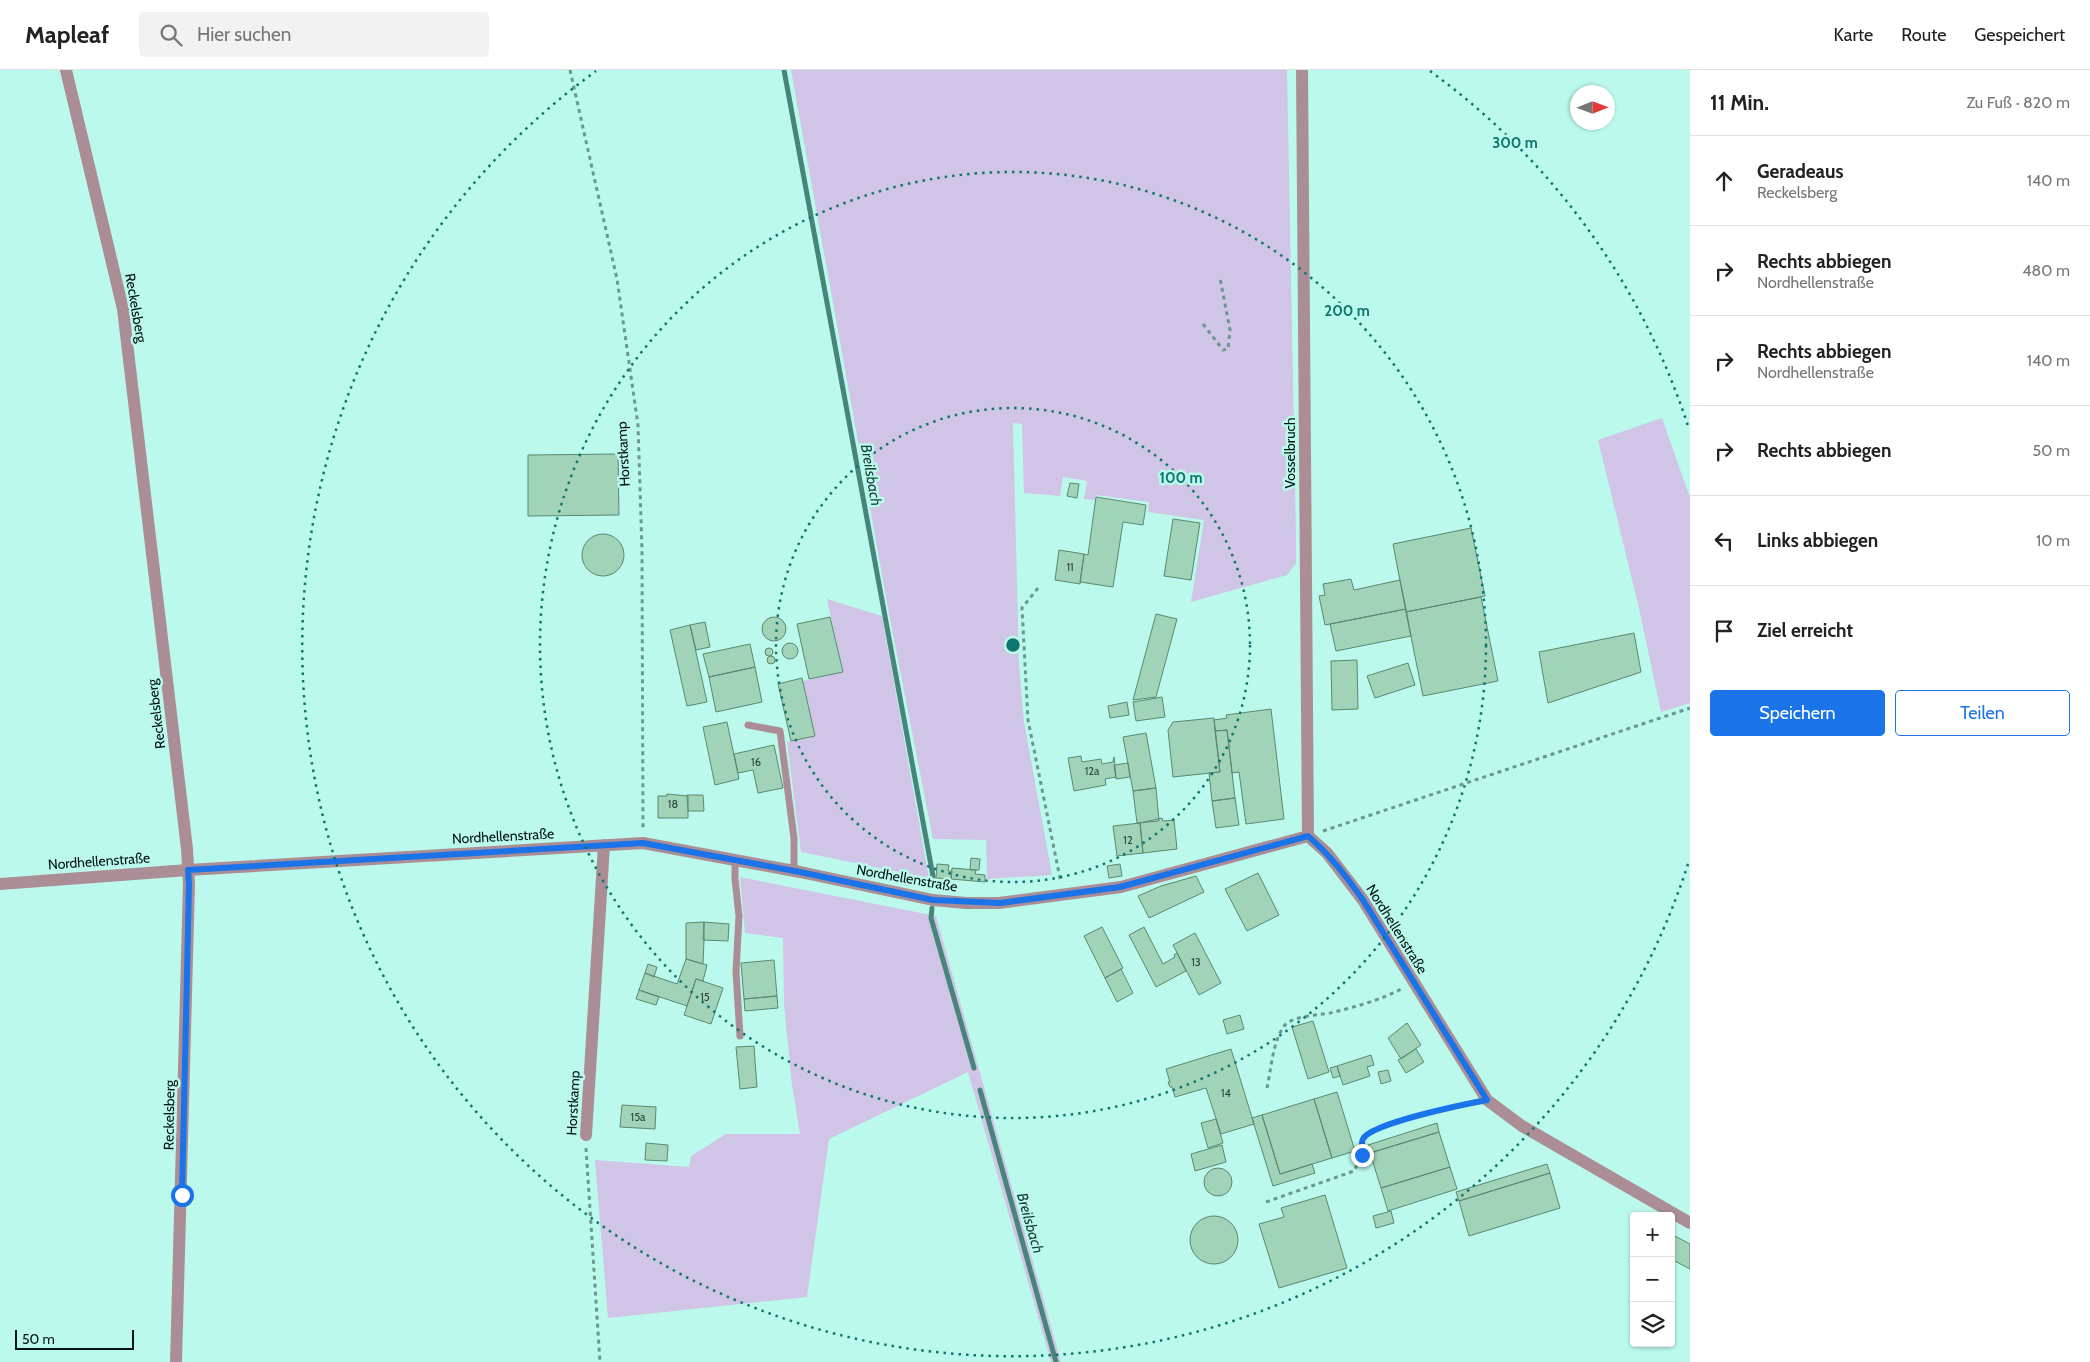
<!DOCTYPE html>
<html lang="de">
<head>
<meta charset="utf-8">
<style>
  :root { --surface:#fff; --page:#f2f2f2; --text:#222; --muted:#767676; --line:#e0e0e0; --accent:#1a73e8 }
  body { margin:0; font-family:Cabin,sans-serif; background:var(--page); color:var(--text) }
  .controls { position:absolute; right:15px; bottom:15px; display:grid; overflow:hidden; border-radius:5px; box-shadow:0 1px 4px #0004 }
  .controls button { width:45px; height:45px; display:grid; place-items:center; padding:0; border:0; border-bottom:1px solid var(--line); background:var(--surface); color:var(--text); font:25px sans-serif }
  .compass { position:absolute; left:1570px; top:15px; width:45px; height:45px; border-radius:50%; background:var(--surface); box-shadow:0 1px 4px #0004; rotate:89deg }
  .scale { position:absolute; left:15px; bottom:12px; width:119px; box-sizing:border-box; padding-left:5px; border:2px solid #001511; border-top:0; font-size:14px; line-height:18px; white-space:nowrap; color:#001511; -webkit-text-stroke:4px #bbf9ec; paint-order:stroke }
  .stop { position:absolute; width:15px; height:15px; margin:-11px; border:4px solid #1a73e8; border-radius:50%; background:#fff }
  .stop.end { background:#1a73e8; border-color:#fff; box-shadow:0 1px 5px #0008 }
  .list { margin:0; padding:0; list-style:none }
  h2 { display:flex; justify-content:space-between; align-items:center; height:65px; margin:0; padding:0 20px; font-size:21px }
  h2 small { font-size:16px; font-weight:400; color:var(--muted) }
  .list li { display:grid; grid-template-columns:32px 1fr auto; gap:15px; align-items:center; box-sizing:border-box; height:90px; padding:0 20px; border-top:1px solid var(--line) }
  .list b { display:block; font-size:19px; white-space:nowrap }
  .list p { margin:0; font-size:16px; white-space:nowrap; color:var(--muted) }
  .list em { font-size:16px; font-style:normal; color:var(--muted) }
  .actions { display:flex; gap:10px; padding:15px 20px }
  .actions a { flex:1; padding:11px 0; border:1px solid var(--accent); border-radius:5px; text-align:center; font-size:18px; color:var(--accent) }
  .actions .main { background:var(--accent); color:#fff }
  .icon { flex:none; width:28px; height:28px; fill:none; stroke:currentColor; stroke-width:2; stroke-linecap:round; stroke-linejoin:round }
  .map { position:relative; flex:none; width:1690px; height:1292px; overflow:hidden }
  header { display:flex; align-items:center; gap:30px; box-sizing:border-box; height:70px; padding:0 25px; background:var(--surface); border-bottom:1px solid var(--line) }
  header strong { font-size:24px }
  nav { display:flex; gap:28px; margin-inline-start:auto; font-size:18px }
  .search { width:350px; height:45px; background:var(--page); display:flex; align-items:center; gap:12px; box-sizing:border-box; padding:0 18px; border-radius:5px; color:var(--muted); font-size:19px }
  main { display:flex }
  aside { flex:1; background:var(--surface) }
  .map>svg:first-child { display:block }
  .green { fill:#d0c4e7 }
  .lines { fill:none; stroke-linecap:round; stroke-linejoin:round }
  .stream { stroke:#478479; stroke-width:5 }
  .building { fill:#a1d3b8; stroke:#5a8970 }
  .path { stroke:#6b978e; stroke-width:3; stroke-dasharray:4 4; stroke-linecap:butt }
  .service { stroke:#ab8e95; stroke-width:7 }
  .minor { stroke:#ab8e95; stroke-width:12 }
  .route { stroke:#1a73e8; stroke-width:6 }
  .ring { fill:none; stroke:#0f766e; stroke-width:2.5; stroke-dasharray:2.5 5 }
  .labels { text-anchor:middle; stroke-width:5; stroke-linejoin:round; paint-order:stroke }
  .number-label { font-size:11px; fill:#28443b }
  .street-label { font-size:14px; fill:#001511; stroke:#bbf9ec }
  .water-label { font-size:15px; font-style:italic; fill:#173c36; stroke:#bbf9ec }
  .centre { fill:#0f766e; stroke:#bbf9ec; stroke-width:2.5 }
  .ring-label { font-size:15px; text-anchor:middle; font-weight:bold; fill:#0f766e; stroke:#bbf9ec; stroke-width:5; stroke-linejoin:round; paint-order:stroke }
</style>
</head>
<body>
<header>
<strong>Mapleaf</strong>
<div class="search"><svg class="icon" aria-label="search" viewBox="0 0 24 24"><circle cx="10" cy="10" r="6"/><path d="M15 15l6 6"/></svg>Hier suchen</div>
<nav><a>Karte</a><a>Route</a><a>Gespeichert</a></nav>
</header>
<main>
<div class="map">
<svg width="1690" height="1292" viewBox="0 0 1690 1292">
  <rect width="100%" height="100%" fill="#bbf9ec"/>
  <path class="green" d="M791,0H1287L1296,468V493L1287,505L1191,532L1204,450L1148,442L1149,432L1096,425L1095,430L1084,429L1087,411L1063,407L1060,426L1024,423L1022,354L1013,353L1019,594L1024,652L1052,805L987,809L986,770L933,769L890,549Z
    M1662,348L1690,428V633L1661,642L1639,538L1598,370Z
    M827,529L882,546L929,808L801,782L787,672L815,666L803,611L843,602Z
    M740,807L936,846L1061,1292H1051L968,1002L829,1069L807,1227L608,1248L595,1090L689,1097L691,1086L726,1064H800L792,1015L784,934L783,868L745,863Z"/>
  <g class="lines">
    <path class="stream" d="M784,0L933,806V815
      M932,838L931,848L974,998
      M980,1020L1056,1292"/>
  </g>
  <path class="building" d="M618,384L619,445L528,446V385Z
    M1070,413L1079,414L1077,428L1067,426Z
    M1096,427L1146,435L1143,455L1123,452L1113,517L1080,512L1084,484L1088,485Z
    M1173,449L1200,453L1191,510L1164,506Z
    M1471,458L1485,526L1406,542L1393,474Z
    M582 485a21 21 0 1 1 42 0a21 21 0 1 1-42 0Z
    M1059,480L1084,484L1080,514L1055,510Z
    M1351,509L1354,520L1400,510L1406,539L1325,555L1319,526L1325,525L1323,514Z
    M1481,527L1498,611L1423,626L1406,542Z
    M1406,539L1411,566L1336,581L1330,554Z
    M1156,544L1177,549L1156,627L1133,630Z
    M762 559a12 12 0 1 1 24 0a12 12 0 1 1-24 0Z
    M830,547L843,602L809,609L797,554Z
    M705,552L710,577L696,580L690,555Z
    M690,555L707,632L687,636L670,560Z
    M1634,563L1641,602L1548,633L1539,582Z
    M782 581a8 8 0 1 1 16 0a8 8 0 1 1-16 0Z
    M750,574L755,597L709,607L703,584Z
    M765 582a4 4 0 1 1 8 0a4 4 0 1 1-8 0Z
    M767 590a4 4 0 1 1 8 0a4 4 0 1 1-8 0Z
    M1357,590L1358,639L1332,640L1331,591Z
    M1408,593L1415,615L1375,628L1367,606Z
    M755,597L762,632L716,642L709,607Z
    M802,608L815,666L791,671L778,614Z
    M1162,627L1165,647L1136,651L1133,632Z
    M1127,632L1129,645L1110,648L1108,636Z
    M1271,639L1284,749L1246,754L1239,702L1232,703L1227,660L1215,661L1214,650L1227,648L1226,645Z
    M1214,648L1220,702L1173,707L1168,660L1173,652Z
    M727,652L739,709L715,715L703,657Z
    M1227,660L1235,728L1212,731L1209,703L1220,702L1215,661Z
    M1146,663L1156,718L1133,721L1123,667Z
    M774,675L783,718L758,723L753,700L738,703L734,684Z
    M1081,686L1082,692L1101,689L1102,694L1113,692L1114,687L1116,707L1105,709L1106,715L1074,721L1068,688Z
    M1128,693L1130,707L1116,709L1114,695Z
    M1156,718L1159,751L1137,753L1133,721Z
    M667,724L688,726V748H658V726H667Z
    M687,725H703L704,741H688Z
    M1235,728L1239,755L1216,758L1212,731Z
    M1162,748L1163,751L1174,750L1177,779L1143,783L1140,753Z
    M1140,753L1143,783L1117,786L1113,756Z
    M971,788L980,789L979,800H970Z
    M937,794L949,795L948,801H952L951,809L936,808Z
    M1120,794L1122,806L1109,808L1107,796Z
    M952,798L976,800L975,804L985,805V812L951,809Z
    M1258,803L1279,845L1247,861L1225,819Z
    M1196,806L1204,822L1149,848L1138,826L1161,816Z
    M704,852V870L703,894L686,889V853Z
    M704,852L729,854L728,871L703,870Z
    M1102,857L1123,898L1105,908L1084,866Z
    M1144,857L1163,894L1175,887L1174,885L1177,883L1186,901L1156,917L1129,865Z
    M1195,863L1221,913L1199,925L1173,875Z
    M686,889L707,895L703,911L696,909L687,936L639,920L645,903L677,914Z
    M774,890L777,926L744,929L741,893Z
    M648,894L657,897L654,907L645,903Z
    M1121,899L1133,923L1117,932L1105,908Z
    M696,909L723,918L711,954L684,945Z
    M639,920L659,927L656,935L636,929Z
    M777,926L778,938L745,941L744,929Z
    M1240,945L1244,959L1227,964L1223,950Z
    M1313,951L1329,1002L1308,1009L1292,957Z
    M1407,953L1421,975L1401,989L1388,968Z
    M754,976L757,1017L740,1019L736,977Z
    M1231,979L1254,1054L1221,1064L1206,1018L1175,1027L1172,1017H1170L1168,1012H1170L1166,999Z
    M1416,979L1424,992L1406,1003L1398,990Z
    M1371,985L1374,995L1367,997L1370,1006L1343,1015L1337,996Z
    M1337,996L1340,1006L1333,1008L1330,998Z
    M1388,1000L1391,1011L1381,1014L1378,1002Z
    M1337,1022L1355,1081L1332,1088L1314,1029Z
    M1314,1029L1332,1088L1280,1104L1262,1045Z
    M622,1035L656,1037L655,1059L620,1057Z
    M1262,1045L1280,1104L1312,1094L1315,1103L1273,1116L1252,1048Z
    M1216,1049L1223,1073L1208,1078L1201,1053Z
    M1437,1053L1439,1062L1370,1083L1368,1075Z
    M1439,1062L1450,1097L1381,1118L1370,1083Z
    M646,1073L668,1075L667,1091L645,1090Z
    M1222,1075L1226,1092L1195,1101L1191,1084Z
    M1547,1094L1550,1103L1459,1131L1456,1122Z
    M1450,1097L1457,1119L1388,1141L1381,1118Z
    M1204 1112a14 14 0 1 1 28 0a14 14 0 1 1-28 0Z
    M1550,1103L1560,1138L1469,1166L1459,1131Z
    M1325,1125L1347,1198L1279,1218L1259,1154L1284,1147L1281,1138Z
    M1391,1141L1394,1153L1376,1158L1373,1146Z
    M1190 1170a24 24 0 1 1 48 0a24 24 0 1 1-48 0Z
    M1671,1164L1690,1174V1199L1671,1189Z"/>
  <g class="lines">
    <path class="path" d="M570,0L617,209L638,355L642,481L643,760
      M1203,254L1223,280L1228,279L1230,260L1220,208
      M1038,518L1022,538L1028,650L1061,813
      M1323,761L1690,638
      M1267,1018C1271,1000 1273,969 1285,955C1293,946 1319,945 1330,943C1355,937 1381,930 1403,918
      M586,1078L600,1292
      M1266,1132L1354,1101L1362,1085L1363,1070L1371,1061L1435,1041L1474,1033"/>
    <path class="service" d="M748,655L780,661L794,768V801
      M735,790V809L739,846L736,902L740,966"/>
    <path class="minor" d="M66,0L123,239L187,779L189,814L176,1292
      M1302,0L1308,766
      M1308,766L1327,783L1363,830L1487,1030L1522,1056L1690,1153
      M0,814L188,800L643,773L800,802L933,830L966,833H999L1121,817L1308,766
      M586,1065L604,775"/>
  </g>
  <g class="lines">
    <path class="route" d="M182,1125L189,814L188,800L643,773L800,802L933,830L1000,833L1120,817L1308,766C1330,785 1346,806 1363,830L1487,1030C1466,1034 1371,1053 1363,1069C1361,1073 1362,1080 1362,1085"/>
  </g>
  <g class="ring">
    <circle cx="1013" cy="575" r="237"/>
    <circle cx="1013" cy="575" r="473"/>
    <path d="M1688 794A710 710 0 1 1 596 1M1430 1A710 710 0 0 1 1688 356"/>
  </g>
  <g class="labels">
    <g class="number-label">
      <text x="1070" y="501">11</text>
      <text x="756" y="696">16</text>
      <text x="1092" y="705">12a</text>
      <text x="673" y="738">18</text>
      <text x="1128" y="774">12</text>
      <text x="1196" y="896">13</text>
      <text x="705" y="931">15</text>
      <text x="1226" y="1027">14</text>
      <text x="638" y="1051">15a</text>
    </g>
    <g class="street-label">
      <text transform="translate(136 238) rotate(80)" y="5">Reckelsberg</text>
      <text transform="translate(1290 383) rotate(-90)" y="5">Vosselbruch</text>
      <text transform="translate(623 384) rotate(-93)" y="5">Horstkamp</text>
      <text transform="translate(156 644) rotate(-97)" y="5">Reckelsberg</text>
      <text transform="translate(503 766) rotate(-3)" y="5">Nordhellenstraße</text>
      <text transform="translate(99 791) rotate(-4)" y="5">Nordhellenstraße</text>
      <text transform="translate(907 808) rotate(10)" y="5">Nordhellenstraße</text>
      <text transform="translate(1397 859) rotate(58)" y="5">Nordhellenstraße</text>
      <text transform="translate(573 1033) rotate(-87)" y="5">Horstkamp</text>
      <text transform="translate(169 1045) rotate(-89)" y="5">Reckelsberg</text>
    </g>
    <g class="water-label">
      <text transform="translate(871 405) rotate(80)" y="5">Breilsbach</text>
      <text transform="translate(1030 1153) rotate(74)" y="5">Breilsbach</text>
    </g>
  </g>
  <circle cx="1013" cy="575" r="8" class="centre"/>
  <g class="ring-label">
    <text x="1515" y="78">300 m</text>
    <text x="1347" y="246">200 m</text>
    <text x="1181" y="413">100 m</text>
  </g>
</svg>
<div class="controls">
<button>+</button>
<button>−</button>
<button><svg class="icon" aria-label="layers" viewBox="0 0 24 24"><path d="M12 4l9 5-9 5-9-5zM3 14l9 5 9-5"/></svg></button>
</div>
<svg class="compass" viewBox="-18 -18 36 36"><path d="M0-13l5 13h-10z" fill="#e53935"/><path d="M0 13l5-13h-10z" fill="#767676"/></svg>
<div class="scale">50 m</div>
<div class="stop" style="left:182px;top:1125px"></div>
<div class="stop end" style="left:1362px;top:1085px"></div>
</div>
<aside>
<h2>11 Min.<small>Zu Fuß · 820 m</small></h2>
<ul class="list">
<li><svg class="icon" aria-label="ahead" viewBox="0 0 24 24"><path d="M12 20V5M6 11l6-6 6 6"/></svg><div><b>Geradeaus</b><p>Reckelsberg</p></div><em>140 m</em></li>
<li><svg class="icon" aria-label="right" viewBox="0 0 24 24"><path d="M7 20v-9h11M14 6l5 5-5 5"/></svg><div><b>Rechts abbiegen</b><p>Nordhellenstraße</p></div><em>480 m</em></li>
<li><svg class="icon" aria-label="right" viewBox="0 0 24 24"><path d="M7 20v-9h11M14 6l5 5-5 5"/></svg><div><b>Rechts abbiegen</b><p>Nordhellenstraße</p></div><em>140 m</em></li>
<li><svg class="icon" aria-label="right" viewBox="0 0 24 24"><path d="M7 20v-9h11M14 6l5 5-5 5"/></svg><div><b>Rechts abbiegen</b></div><em>50 m</em></li>
<li><svg class="icon" aria-label="left" viewBox="0 0 24 24"><path d="M17 20v-9H6M10 6l-5 5 5 5"/></svg><div><b>Links abbiegen</b></div><em>10 m</em></li>
<li><svg class="icon" aria-label="arrive" viewBox="0 0 24 24"><path d="M6 21V4h12l-3 4 3 4H6"/></svg><div><b>Ziel erreicht</b></div></li>
</ul>
<div class="actions"><a class="main">Speichern</a><a>Teilen</a></div>
</aside>
</main>
</body>
</html>
